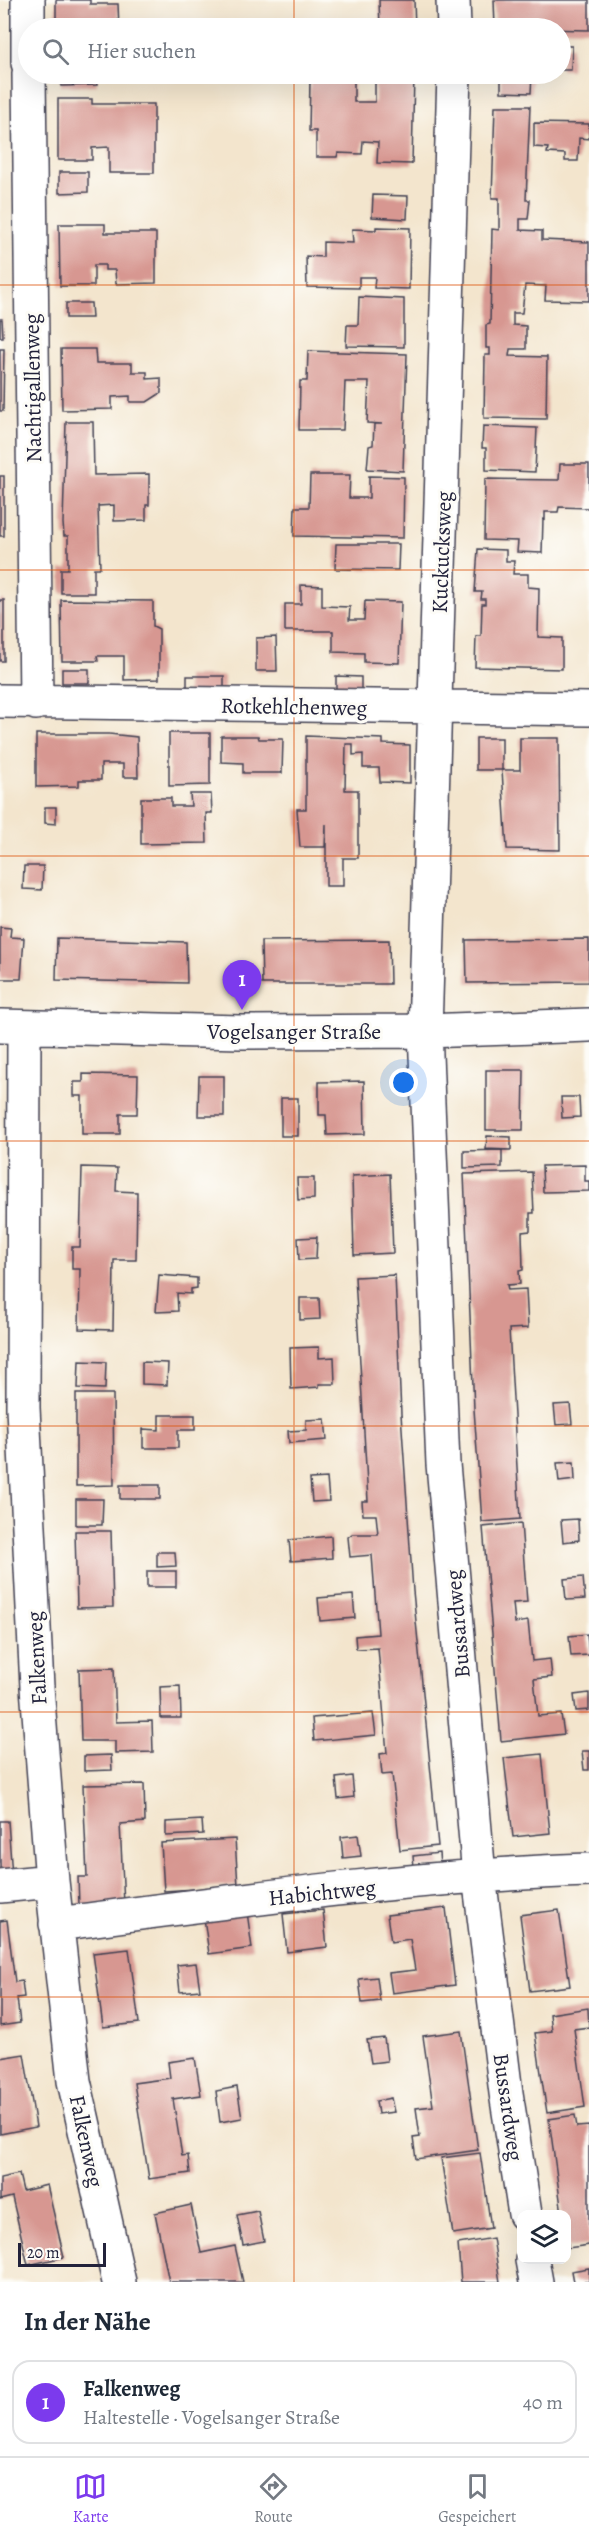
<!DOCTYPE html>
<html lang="de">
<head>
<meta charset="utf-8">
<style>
  :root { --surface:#fff; --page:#f6f6f7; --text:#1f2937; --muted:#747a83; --line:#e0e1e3; --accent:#7c3aed }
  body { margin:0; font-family:Alegreya,serif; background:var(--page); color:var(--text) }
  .controls { position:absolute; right:18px; bottom:18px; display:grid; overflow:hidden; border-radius:12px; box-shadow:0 6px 24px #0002 }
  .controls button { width:54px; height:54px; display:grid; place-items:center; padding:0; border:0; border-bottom:2px solid var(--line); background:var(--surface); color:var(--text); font:30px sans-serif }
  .scale { position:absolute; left:18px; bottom:15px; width:88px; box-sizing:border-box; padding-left:6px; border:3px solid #22223b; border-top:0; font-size:16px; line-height:21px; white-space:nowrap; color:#22223b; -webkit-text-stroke:4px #fdfcf7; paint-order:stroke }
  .you { position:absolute; left:404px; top:1083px; width:21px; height:21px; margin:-15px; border:4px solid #fff; border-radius:50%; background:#1a73e8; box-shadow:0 0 0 9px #1a73e833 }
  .badge { display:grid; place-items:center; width:39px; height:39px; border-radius:50%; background:var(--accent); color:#fff; font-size:20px; font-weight:700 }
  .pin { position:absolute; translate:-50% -50px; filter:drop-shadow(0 2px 3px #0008) }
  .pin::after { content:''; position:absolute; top:32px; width:21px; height:18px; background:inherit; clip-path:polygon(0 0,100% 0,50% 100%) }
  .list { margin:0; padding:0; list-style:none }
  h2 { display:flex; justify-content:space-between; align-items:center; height:78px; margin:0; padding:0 24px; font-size:26px }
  h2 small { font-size:20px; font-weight:400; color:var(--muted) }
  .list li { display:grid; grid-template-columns:39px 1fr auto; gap:18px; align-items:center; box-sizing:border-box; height:84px; margin:0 12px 12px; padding:0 12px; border:2px solid var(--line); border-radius:18px }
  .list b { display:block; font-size:22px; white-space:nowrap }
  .list p { margin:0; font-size:20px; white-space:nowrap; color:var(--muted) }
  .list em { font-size:20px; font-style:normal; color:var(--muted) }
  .icon { flex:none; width:33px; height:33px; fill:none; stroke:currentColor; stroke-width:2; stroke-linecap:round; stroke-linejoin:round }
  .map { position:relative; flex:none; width:589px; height:2282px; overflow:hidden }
  .search { position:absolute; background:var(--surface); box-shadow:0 6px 24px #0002; left:18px; right:18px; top:18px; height:66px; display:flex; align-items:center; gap:15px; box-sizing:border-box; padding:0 21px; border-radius:33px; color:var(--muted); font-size:22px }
  .sheet { height:174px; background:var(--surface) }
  nav { display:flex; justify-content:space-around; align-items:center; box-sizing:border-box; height:84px; border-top:2px solid var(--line); background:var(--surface); font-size:16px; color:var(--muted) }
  nav a { display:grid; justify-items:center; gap:3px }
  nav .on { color:var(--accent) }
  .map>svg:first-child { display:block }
  .building { fill:#d79791 }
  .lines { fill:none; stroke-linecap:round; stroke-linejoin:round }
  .minor-casing { stroke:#413f51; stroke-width:36 }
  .minor { stroke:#fff; stroke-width:33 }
  .grid { fill:none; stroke:#de560e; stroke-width:1.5; stroke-opacity:0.55 }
  .labels { text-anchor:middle; stroke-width:6; stroke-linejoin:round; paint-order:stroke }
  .street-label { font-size:22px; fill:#22223b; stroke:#fdfcf7 }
</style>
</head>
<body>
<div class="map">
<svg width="589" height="2282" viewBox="0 0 589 2282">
  <rect width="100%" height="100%" fill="#fdfcf7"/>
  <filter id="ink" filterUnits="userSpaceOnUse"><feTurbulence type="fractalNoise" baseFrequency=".0167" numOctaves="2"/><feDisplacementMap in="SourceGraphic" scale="12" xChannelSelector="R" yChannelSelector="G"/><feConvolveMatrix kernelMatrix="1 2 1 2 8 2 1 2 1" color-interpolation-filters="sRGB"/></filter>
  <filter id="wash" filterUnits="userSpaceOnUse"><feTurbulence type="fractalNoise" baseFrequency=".008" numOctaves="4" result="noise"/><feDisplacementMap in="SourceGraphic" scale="24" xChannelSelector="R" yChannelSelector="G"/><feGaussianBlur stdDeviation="1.35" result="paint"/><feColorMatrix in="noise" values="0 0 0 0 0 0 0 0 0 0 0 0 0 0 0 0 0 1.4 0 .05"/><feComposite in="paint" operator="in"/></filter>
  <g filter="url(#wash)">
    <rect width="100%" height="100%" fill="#f3e5cd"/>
    <g id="blocks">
      <path class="building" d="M56,0H90V4H118L119,28H56Z
        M379,0H414L415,28H380Z
        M494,0H589V30L495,28Z
        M561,46H572L571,70H561Z
        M61,74H96L97,85L61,86Z
        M375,74H414L412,164L377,163L378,142L363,141L362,154L338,153L337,157H316V131H309L310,79H354V102H375Z
        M501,74H532L531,93L501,92Z
        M58,99H92V104H154V173H109V147L92,148V160H58Z
        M495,106H530L526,200H530L528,219H520V230L542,231V240L589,242V301L545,300L546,286L525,285L522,313H513V325L526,326V349H510L509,356L547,357L546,419L484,418L485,355H490V348H486V325L490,324L492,229L499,230V198H492Z
        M534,123L589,124V139L579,138L578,161H565V154L547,153L548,148L534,147Z
        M59,172H88V192L59,193Z
        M373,195L408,196L407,219L372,217Z
        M59,224H105V233H156V283L116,284L115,270H105V265H94V286H60Z
        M376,227L410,228L409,289L374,288L375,277H359V288L307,287L306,256L323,257V242L353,243L352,229L376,230Z
        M359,297L404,299V347L346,346L347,325H358Z
        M66,303H91L92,318H66Z
        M0,319H2L3,337H0Z
        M0,349H4L3,411H0Z
        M61,349H95L96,363H132V372H147V379L161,378V393L147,402H130V396L112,397V409L62,410Z
        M308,351L407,354L403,471L367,469L369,446L373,445L374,424H382L367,423L369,382H345L343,430H299L300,381H307Z
        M66,422H93L94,475L149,474V505H146V520L114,521V505L98,506L100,568H94V593H61V569H68V536H64L63,523Z
        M483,426L537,428L535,472L486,470V448H482Z
        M560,464H589V508L559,507L558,512H545V520L543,519L542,553L517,552L518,541L484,540L485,479L559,480Z
        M310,475H350L349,498H369V476L404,477L403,538L294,536L295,507H309Z
        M0,476H4V536H0Z
        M336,544H399L398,570L335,569Z
        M478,549L506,550V561H514L513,574H528V587L539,588L538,637L562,638V669L475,667L476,636H481L482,604H485V599H481L482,592H475Z
        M301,585L322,586V606L350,607L349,620H364L365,601L401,602L399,663L364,662V653L333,652V631H285V604H301Z
        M0,600H4V661H0Z
        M61,600L153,601V626L159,629V679L124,680V656H97L98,661H62Z
        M276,637L277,671H256V638Z
        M62,669H89V683H62Z
        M187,676H224V694H187Z
        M336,676L361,677V690L336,689Z
        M169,733H210V785L169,786Z
        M36,734H109L137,737L138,777H123V764H101V780H79V786L36,787Z
        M221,736H258L259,739H283L282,773H243V763L221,762Z
        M306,736L383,739V744L410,745V783L380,782L379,768H363V754L353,755V744H346L345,790H358V858H343V886H326V824L325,847H300L297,809H306Z
        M476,738H502V770H476Z
        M520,738H559L560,850L507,849L502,770H520Z
        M190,794H211L212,813H206L207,843L141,844V798H171V806H191Z
        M45,807H56V824L45,823Z
        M24,866H43L42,890L23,889Z
        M0,927L11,928L10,937L24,938L21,979H0Z
        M57,938L186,942L187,983L56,980Z
        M589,939V982L467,983L466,940Z
        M389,940L390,984H262L261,941Z
        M486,1070H524L523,1130H486Z
        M83,1074L138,1075L137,1114H120V1134H82V1096H74V1082H83Z
        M199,1076H224V1116H198Z
        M364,1081L365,1134L327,1135L326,1115H319V1082Z
        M561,1097H579L580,1117L562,1118Z
        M281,1098H298V1136H281Z
        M487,1136L511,1137V1150L486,1149Z
        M502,1150V1167L464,1168V1151Z
        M585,1165V1181H589V1191L543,1192L542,1166Z
        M82,1167L117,1168L116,1191L137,1192L136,1260H114L113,1330L79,1329L80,1269H72V1247H80Z
        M532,1172L534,1213H530V1231L522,1232L523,1270L519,1271L520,1284L507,1285L508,1290L526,1289L528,1328L509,1329L520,1519L482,1522L474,1409L464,1174Z
        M390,1174L393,1253L354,1255L352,1176Z
        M297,1178H314V1199L298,1200Z
        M317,1237L316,1259L299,1260L298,1238Z
        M159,1275L197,1278V1288L191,1289V1294L177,1293L178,1311L156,1312Z
        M395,1275L401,1414L413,1591L438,1846L400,1850L392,1774L382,1775L380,1754L387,1753L378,1648L356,1649L355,1636L378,1634L372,1555L350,1557L348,1537L352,1534H378L376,1515H363L362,1501H368L355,1277Z
        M300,1298H319L320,1319L300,1320Z
        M319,1347V1358L334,1357L335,1384H319V1387L291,1389L290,1348Z
        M79,1361L106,1362L105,1389L78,1388Z
        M142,1362L168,1363L167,1385L142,1384Z
        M76,1394H113L114,1485L76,1486Z
        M570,1404L572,1424L556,1425L554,1405Z
        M159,1415H195V1430H178V1448H143V1429L159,1430Z
        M325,1419L327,1440L289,1443L288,1431L306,1430V1420Z
        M574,1462L575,1480L559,1482L557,1463Z
        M327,1478L329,1501L312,1502L310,1479Z
        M120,1485H160V1499H120Z
        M76,1499H103L102,1525H76Z
        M578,1519L579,1540L563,1542L561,1520Z
        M521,1523L527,1602L513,1603L515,1623L528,1621L532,1661L550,1659L552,1677L534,1679L538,1716L561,1714L564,1734L501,1741L483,1527Z
        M75,1531H111L113,1607L77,1608Z
        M331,1536L332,1558L291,1561L289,1540Z
        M157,1552H175L176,1566L157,1567Z
        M147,1571H176V1587H147Z
        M583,1577L585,1599L566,1600L564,1579Z
        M353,1595L355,1618L320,1621L318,1598Z
        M587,1634L589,1655L571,1656L569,1636Z
        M114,1668L116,1722L152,1721L153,1752L115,1753V1741H81L79,1669Z
        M180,1686L181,1718H161L160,1687Z
        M589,1693V1710L576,1711L574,1695Z
        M373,1713L376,1735L314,1741L312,1718Z
        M582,1751H589V1770H584Z
        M542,1754L550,1833L513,1837L504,1758Z
        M111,1755L112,1770L84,1771V1756Z
        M352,1776L354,1797L338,1799L336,1778Z
        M144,1784L145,1822L120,1824L124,1904L79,1905L78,1877H87L83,1785Z
        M202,1820L203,1834L166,1836V1822Z
        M0,1821H8L12,1876L0,1877Z
        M358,1835L361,1856L343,1858L341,1837Z
        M235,1839L238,1886L164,1891L161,1843Z
        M439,1853L440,1866L414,1868L413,1856Z
        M446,1908L455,1985L392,1993L389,1973L415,1970L410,1939L391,1942L387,1915Z
        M323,1910L327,1947L287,1952L283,1914Z
        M559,1910L570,1986L530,1991L520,1915Z
        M247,1912L252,1948L209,1954L204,1918Z
        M7,1920L15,1982L22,1981L24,1997L17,1998L20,2023L0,2026V1921Z
        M129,1949L139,2023L103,2027L93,1953Z
        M196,1963L200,1990L180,1992L177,1965Z
        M377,1977L380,2001L362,2003L359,1979Z
        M588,2008L589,2027L574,2029L585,2107L547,2113L535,2033L552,2031L550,2014Z
        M461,2031L478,2150L416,2159L413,2138L420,2137L416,2108L433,2106L423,2036Z
        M384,2038L387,2061L371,2063L367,2040Z
        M24,2054L36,2127L0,2134V2058Z
        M195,2058L201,2095L173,2099L182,2156L188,2155L190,2173L149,2179L134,2083L170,2078L168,2062Z
        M237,2087L242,2118L220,2122L216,2091Z
        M391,2098L394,2112L378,2114L376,2101Z
        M575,2115L577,2127L589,2126V2245L568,2248L567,2214H562L549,2119Z
        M480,2153L491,2228L453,2234L441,2158Z
        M19,2174L23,2191L47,2185L64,2257L28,2265L12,2197L0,2200V2178Z
        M191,2205L201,2253L235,2246L243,2282H169L155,2213Z
        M258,2211L264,2241L243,2245L237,2215Z
        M493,2238L500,2282H461L458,2244Z
        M589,2268V2282H573L571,2271Z"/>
    </g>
  </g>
  <g filter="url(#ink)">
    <use href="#blocks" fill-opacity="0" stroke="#413f51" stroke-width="1.5"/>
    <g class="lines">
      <g class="minor-casing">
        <path id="minor" d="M28,0V63
          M453,0L454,28
          M29,74L36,703
          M454,74L425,1031L443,1464L479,1876L506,2093L525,2214
          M0,701L589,709
          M0,1026L241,1032L425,1031L589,1025
          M24,1027L23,1408L37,1687L52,1881L74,2081L119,2282
          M0,1886L52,1881
          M56,1924C233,1901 411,1876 589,1870
          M532,2260L536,2282"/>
      </g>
      <use href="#minor" class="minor"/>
    </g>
  </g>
  <path class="grid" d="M294,0V28M294,74V2282M0,285H589M0,570H589M0,856H589M0,1141H589M0,1426H589M0,1712H589M0,1997H589"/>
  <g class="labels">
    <g class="street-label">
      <text transform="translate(32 388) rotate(-91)" y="8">Nachtigallenweg</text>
      <text transform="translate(441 552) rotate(-88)" y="8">Kuckucksweg</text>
      <text transform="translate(294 706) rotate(1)" y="8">Rotkehlchenweg</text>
      <text x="294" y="1039">Vogelsanger Straße</text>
      <text transform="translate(457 1624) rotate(-95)" y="8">Bussardweg</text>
      <text transform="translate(36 1658) rotate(-93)" y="8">Falkenweg</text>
      <text transform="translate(322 1892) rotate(-6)" y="8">Habichtweg</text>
      <text transform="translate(509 2107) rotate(82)" y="8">Bussardweg</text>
      <text transform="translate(87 2141) rotate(78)" y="8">Falkenweg</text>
    </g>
  </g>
</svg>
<div class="controls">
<button><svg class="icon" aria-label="layers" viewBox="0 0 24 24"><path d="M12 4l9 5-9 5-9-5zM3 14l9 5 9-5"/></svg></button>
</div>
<div class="scale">20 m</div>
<div class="you"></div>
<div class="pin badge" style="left:242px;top:1010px">1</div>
<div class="search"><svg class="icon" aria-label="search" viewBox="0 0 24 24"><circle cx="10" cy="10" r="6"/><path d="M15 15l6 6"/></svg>Hier suchen</div>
</div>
<section class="sheet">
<h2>In der Nähe<small></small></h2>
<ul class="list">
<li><span class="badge">1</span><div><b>Falkenweg</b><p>Haltestelle · Vogelsanger Straße</p></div><em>40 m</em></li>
</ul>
</section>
<nav>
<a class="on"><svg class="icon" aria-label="map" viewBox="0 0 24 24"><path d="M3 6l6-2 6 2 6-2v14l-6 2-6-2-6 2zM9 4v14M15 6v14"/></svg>Karte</a>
<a><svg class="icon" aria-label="directions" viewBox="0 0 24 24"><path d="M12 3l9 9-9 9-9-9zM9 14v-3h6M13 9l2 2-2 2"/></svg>Route</a>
<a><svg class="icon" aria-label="saved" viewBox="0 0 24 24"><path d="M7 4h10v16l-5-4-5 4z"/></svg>Gespeichert</a>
</nav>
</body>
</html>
